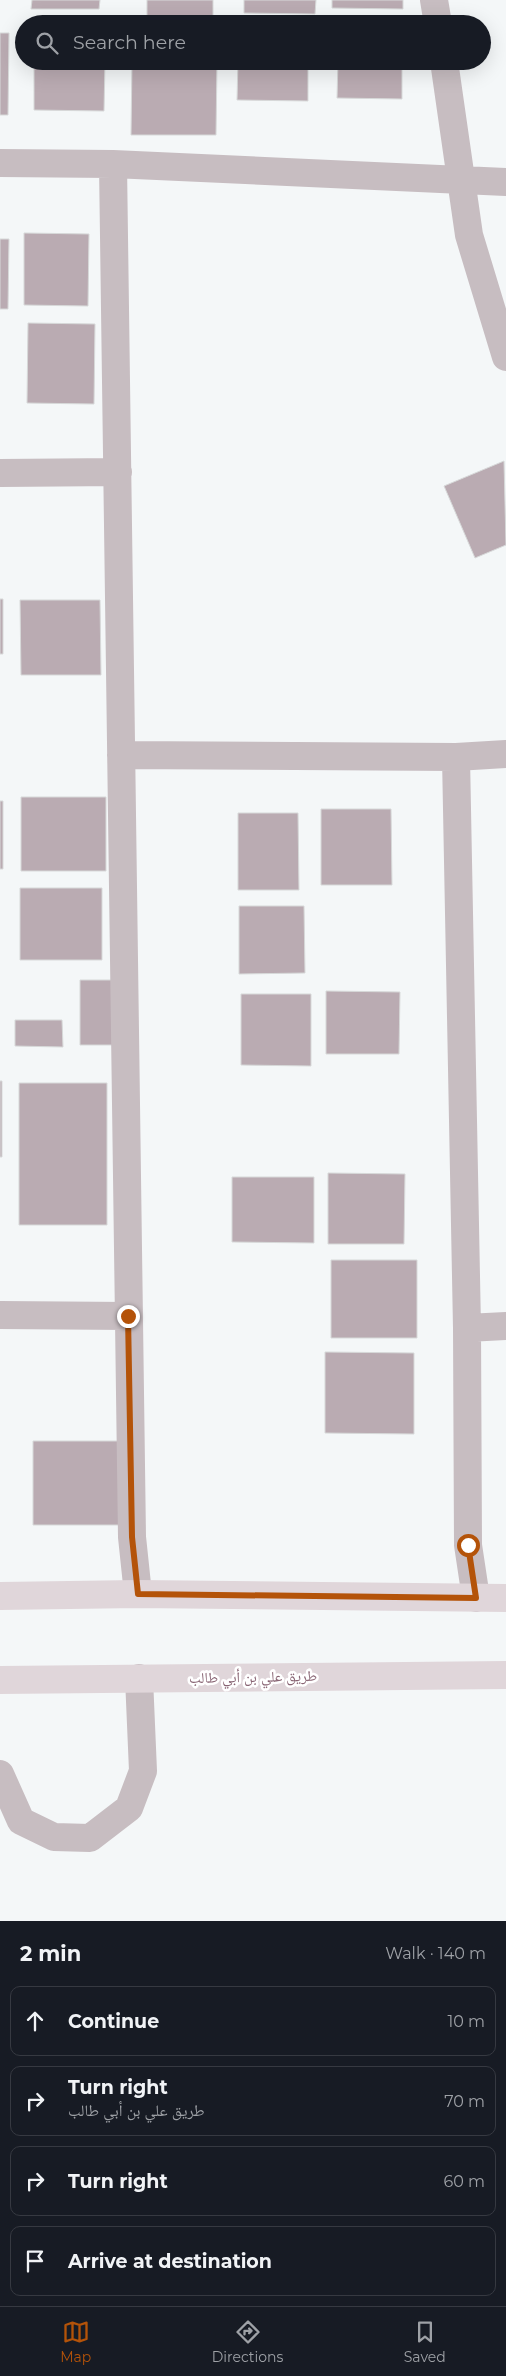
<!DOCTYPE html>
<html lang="en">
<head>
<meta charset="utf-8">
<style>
  :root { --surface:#171b24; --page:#242831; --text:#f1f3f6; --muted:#9ea1a6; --line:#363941; --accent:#b45309 }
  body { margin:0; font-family:Montserrat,"Noto Naskh Arabic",sans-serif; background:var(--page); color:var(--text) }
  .stop { position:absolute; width:15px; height:15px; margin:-11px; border:4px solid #b45309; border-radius:50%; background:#fff }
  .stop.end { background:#b45309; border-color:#fff; box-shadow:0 1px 5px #0008 }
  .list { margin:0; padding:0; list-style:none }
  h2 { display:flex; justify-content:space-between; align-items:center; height:65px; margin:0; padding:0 20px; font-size:21px }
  h2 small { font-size:16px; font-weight:400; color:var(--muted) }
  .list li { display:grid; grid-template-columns:32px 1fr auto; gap:15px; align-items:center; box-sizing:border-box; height:70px; margin:0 10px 10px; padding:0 10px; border:1px solid var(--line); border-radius:10px }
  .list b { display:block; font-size:19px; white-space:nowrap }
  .list p { margin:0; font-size:16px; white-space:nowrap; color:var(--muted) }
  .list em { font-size:16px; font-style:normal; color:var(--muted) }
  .icon { flex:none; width:28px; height:28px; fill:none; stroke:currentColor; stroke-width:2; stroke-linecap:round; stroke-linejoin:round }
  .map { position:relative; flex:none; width:506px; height:1921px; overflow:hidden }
  .search { position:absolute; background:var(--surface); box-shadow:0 5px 20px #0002; left:15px; right:15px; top:15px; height:55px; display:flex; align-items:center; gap:12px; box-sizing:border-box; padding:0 18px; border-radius:28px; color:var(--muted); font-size:19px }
  .sheet { height:385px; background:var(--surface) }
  nav { display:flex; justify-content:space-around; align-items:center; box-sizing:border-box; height:70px; border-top:1px solid var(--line); background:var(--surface); font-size:14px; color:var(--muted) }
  nav a { display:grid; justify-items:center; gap:2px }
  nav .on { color:var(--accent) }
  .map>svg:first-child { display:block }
  .building { fill:#baabb2; stroke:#d7d9d9 }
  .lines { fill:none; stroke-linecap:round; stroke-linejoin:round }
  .minor { stroke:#c7bdc1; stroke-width:28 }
  .major { stroke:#e0d6da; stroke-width:28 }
  .route { stroke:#b45309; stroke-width:6 }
  .labels { text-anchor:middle; stroke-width:5; stroke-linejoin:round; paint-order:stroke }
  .street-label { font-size:15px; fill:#886473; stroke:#fff }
</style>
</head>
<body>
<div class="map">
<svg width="506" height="1921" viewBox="0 0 506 1921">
  <rect width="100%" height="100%" fill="#f4f7f8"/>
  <path class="building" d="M32,0H100L99,9H31Z
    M147,0H213V17L147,16Z
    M244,0H316L315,14L244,13Z
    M332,0H403V9L332,8Z
    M0,33H9L8,115H0Z
    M34,61H105L104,111L34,110Z
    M132,61H217L216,135H131Z
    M238,61H308V101L237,100Z
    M338,61H402V99L337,98Z
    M24,233L89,234L88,306L24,305Z
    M0,239H9L8,309H0Z
    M28,323L95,324L94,404L27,403Z
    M504,461L506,545L475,558L444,486Z
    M0,599H3V654H0Z
    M20,600H100L101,675H21Z
    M21,797H106V871H21Z
    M0,801H3V869H0Z
    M321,809H391L392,885H321Z
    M238,813H298L299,890H238Z
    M20,888H102V960H20Z
    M239,906H304L305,973L239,974Z
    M80,980H116V1045H80Z
    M326,991L400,992L399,1054H326Z
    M241,994H311V1066L241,1065Z
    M15,1020H62L63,1047L15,1046Z
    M0,1081H2V1157H0Z
    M19,1083H107V1225H19Z
    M328,1173L405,1174L404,1244H328Z
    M232,1177H314V1243L232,1242Z
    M331,1260H417V1338H331Z
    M325,1352L414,1353V1434L325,1433Z
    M33,1441H125V1525H33Z"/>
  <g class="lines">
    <path class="minor" d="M434,0L438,24
      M444,61L469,235L506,357
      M0,163L113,164L506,182
      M113,164L132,1537L138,1594
      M0,473L118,472
      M121,755L456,757L506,754
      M456,757L467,1328L468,1545L476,1598
      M0,1315L128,1316
      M467,1328L506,1326
      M0,1774L21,1821L54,1837L90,1838L129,1808L143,1771L139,1678"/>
    <path class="major" d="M0,1596L138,1594L506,1598
      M0,1680L506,1675"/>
  </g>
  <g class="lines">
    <path class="route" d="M128,1316L132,1537L138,1594L476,1598L468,1545"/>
  </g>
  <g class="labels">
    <g class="street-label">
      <text transform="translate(253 1677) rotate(-1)" y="5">طريق علي بن أبي طالب</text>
    </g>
  </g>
</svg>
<div class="stop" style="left:468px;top:1545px"></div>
<div class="stop end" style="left:128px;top:1316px"></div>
<div class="search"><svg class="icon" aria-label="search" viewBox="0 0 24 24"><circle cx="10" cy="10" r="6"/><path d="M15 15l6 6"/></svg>Search here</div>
</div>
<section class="sheet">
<h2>2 min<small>Walk · 140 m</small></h2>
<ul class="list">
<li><svg class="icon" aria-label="ahead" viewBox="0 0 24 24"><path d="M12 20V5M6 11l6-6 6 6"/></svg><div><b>Continue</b></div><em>10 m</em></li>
<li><svg class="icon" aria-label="right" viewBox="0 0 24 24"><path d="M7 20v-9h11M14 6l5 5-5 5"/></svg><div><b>Turn right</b><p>طريق علي بن أبي طالب</p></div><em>70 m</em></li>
<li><svg class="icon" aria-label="right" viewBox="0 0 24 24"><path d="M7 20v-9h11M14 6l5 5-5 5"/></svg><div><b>Turn right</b></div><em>60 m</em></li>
<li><svg class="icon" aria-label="arrive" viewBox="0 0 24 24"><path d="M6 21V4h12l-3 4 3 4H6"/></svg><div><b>Arrive at destination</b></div></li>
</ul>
</section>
<nav>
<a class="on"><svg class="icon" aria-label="map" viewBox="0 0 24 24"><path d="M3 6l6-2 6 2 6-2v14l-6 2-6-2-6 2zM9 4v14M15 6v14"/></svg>Map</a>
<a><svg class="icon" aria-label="directions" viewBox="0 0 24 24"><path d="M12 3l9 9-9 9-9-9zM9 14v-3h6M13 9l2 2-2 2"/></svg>Directions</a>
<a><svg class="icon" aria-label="saved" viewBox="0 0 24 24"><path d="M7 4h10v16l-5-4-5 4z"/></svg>Saved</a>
</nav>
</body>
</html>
